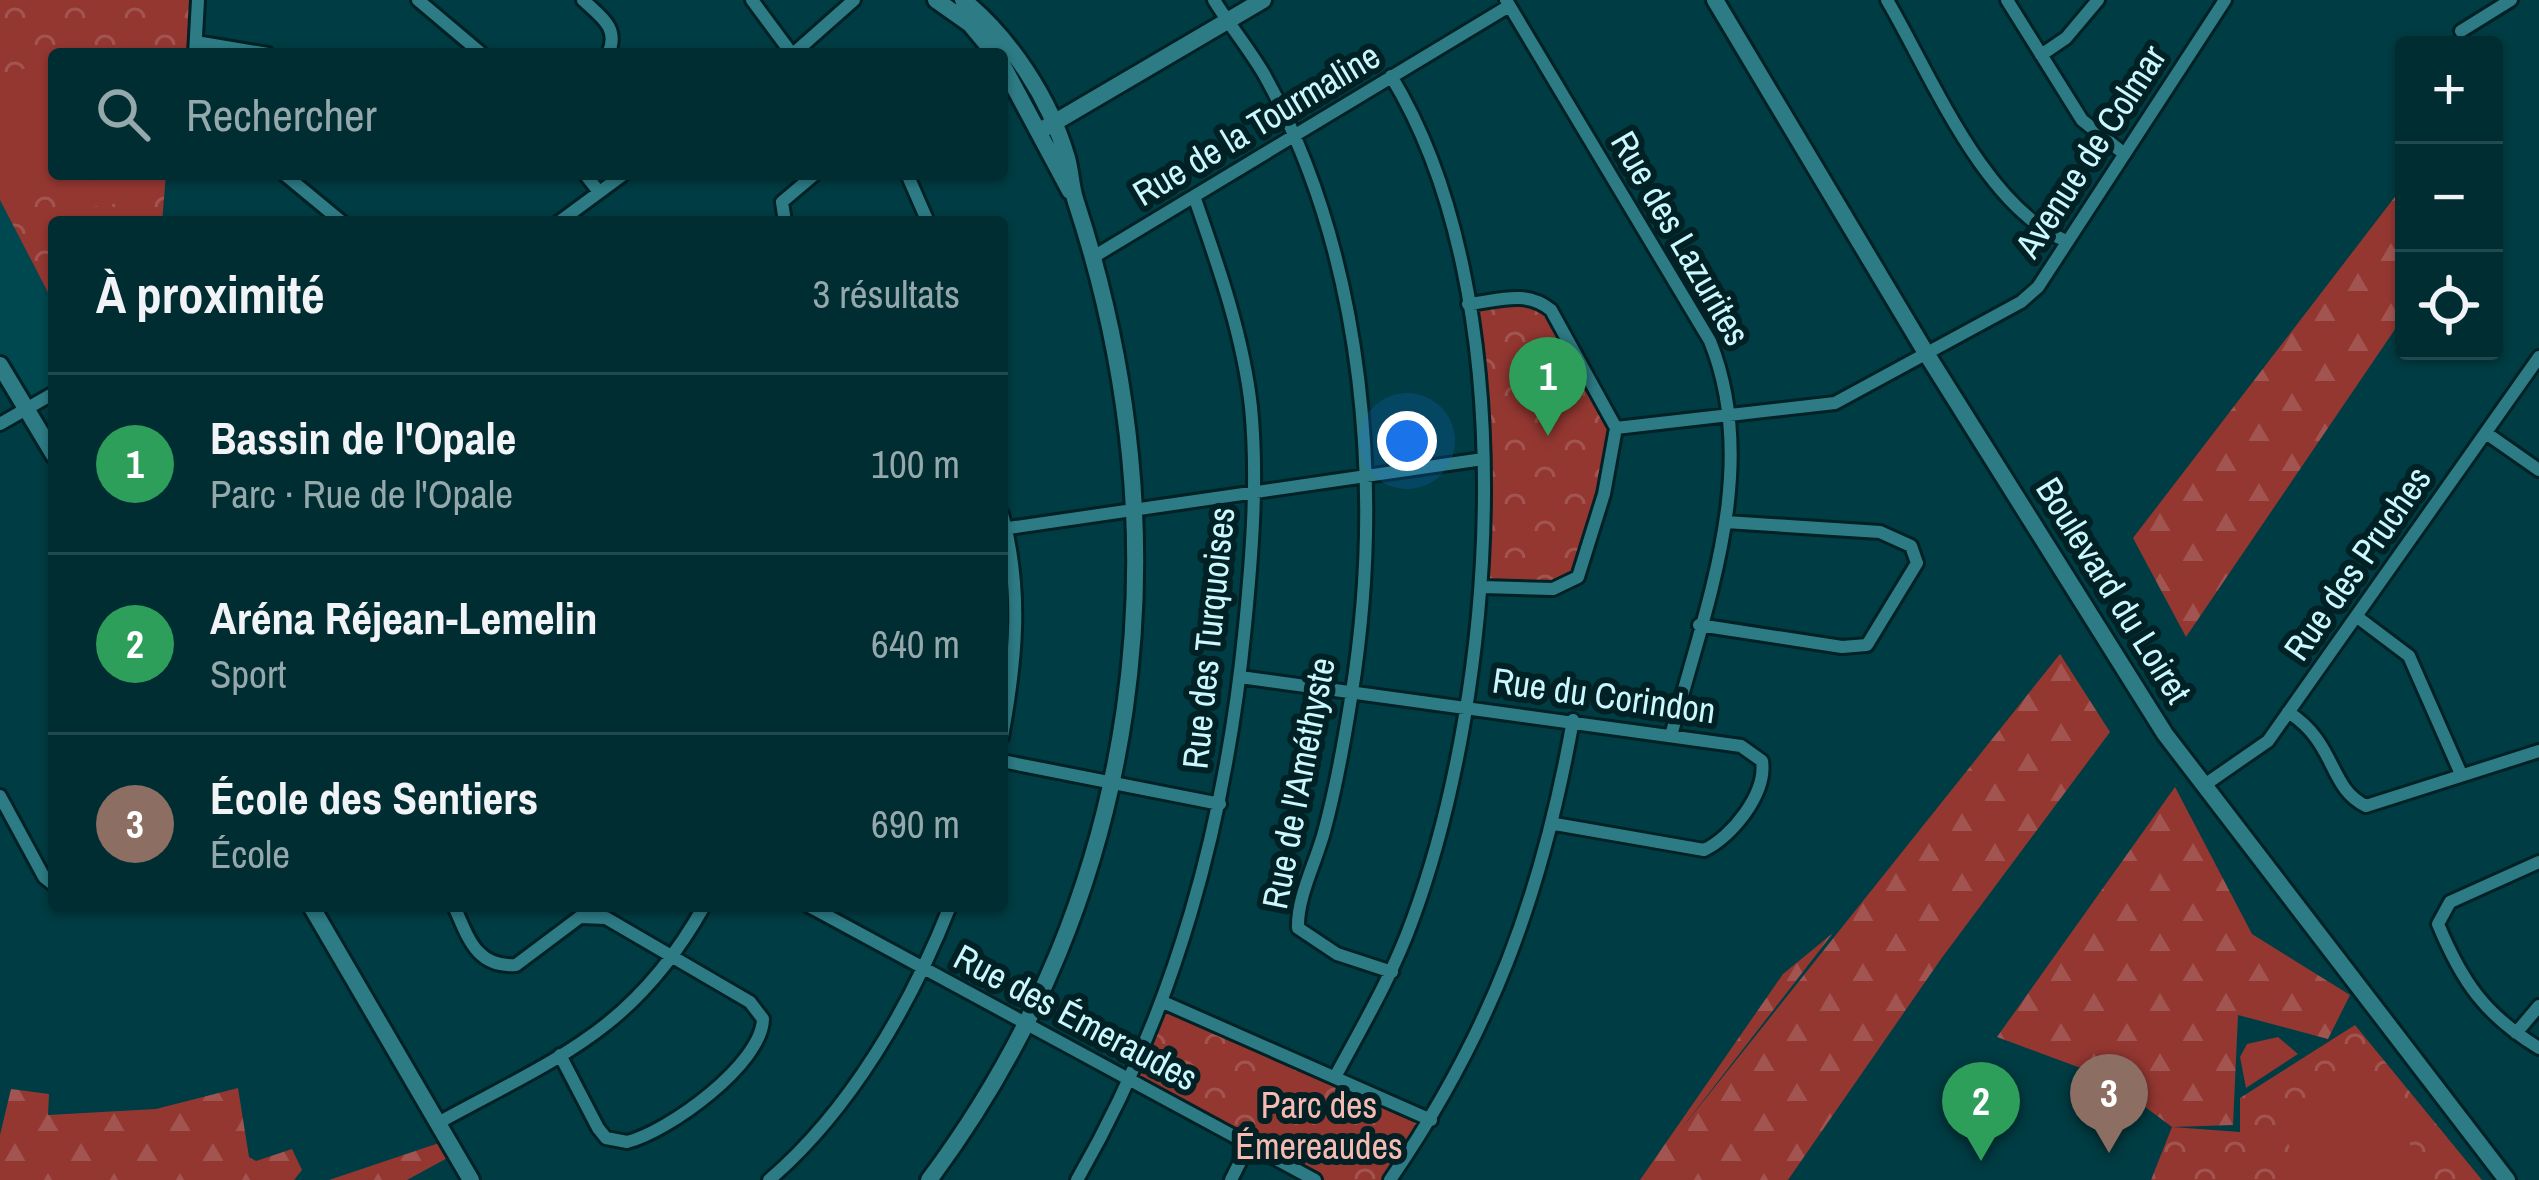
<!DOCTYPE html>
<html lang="fr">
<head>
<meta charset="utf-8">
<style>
  :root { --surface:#002d32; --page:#0a353a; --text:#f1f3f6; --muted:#95a8ac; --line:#22494d; --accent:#db2777 }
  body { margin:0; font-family:"Archivo Narrow",sans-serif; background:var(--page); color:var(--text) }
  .controls { position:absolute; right:36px; top:36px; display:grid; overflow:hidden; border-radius:12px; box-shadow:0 3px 9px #0004 }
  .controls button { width:108px; height:108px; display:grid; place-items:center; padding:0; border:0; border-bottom:3px solid var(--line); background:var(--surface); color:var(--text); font:60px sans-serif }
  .you { position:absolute; left:1407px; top:441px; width:42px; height:42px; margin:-30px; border:9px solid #fff; border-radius:50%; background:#1a73e8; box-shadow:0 0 0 18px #1a73e833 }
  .badge { display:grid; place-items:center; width:78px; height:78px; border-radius:50%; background:var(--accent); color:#fff; font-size:39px; font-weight:700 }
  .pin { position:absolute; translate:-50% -99px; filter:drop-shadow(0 3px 6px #0008) }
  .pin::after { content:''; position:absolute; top:63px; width:42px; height:36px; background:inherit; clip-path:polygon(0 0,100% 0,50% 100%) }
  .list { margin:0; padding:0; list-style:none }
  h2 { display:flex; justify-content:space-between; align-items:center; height:156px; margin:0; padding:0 48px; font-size:51px }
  h2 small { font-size:39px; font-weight:400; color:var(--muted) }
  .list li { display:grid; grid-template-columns:78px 1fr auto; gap:36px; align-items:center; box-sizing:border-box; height:180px; padding:0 48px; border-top:3px solid var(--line) }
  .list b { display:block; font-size:45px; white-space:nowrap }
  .list p { margin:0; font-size:39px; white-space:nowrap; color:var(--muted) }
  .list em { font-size:39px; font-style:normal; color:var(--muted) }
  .icon { flex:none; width:66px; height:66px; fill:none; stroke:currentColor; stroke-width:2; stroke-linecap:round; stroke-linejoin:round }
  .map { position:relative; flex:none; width:2539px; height:1180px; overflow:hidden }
  .search { position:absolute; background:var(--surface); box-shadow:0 3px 9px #0004; left:48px; top:48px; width:960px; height:132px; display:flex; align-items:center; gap:30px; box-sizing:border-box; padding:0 42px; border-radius:12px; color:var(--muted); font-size:45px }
  .panel { position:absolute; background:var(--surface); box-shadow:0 3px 9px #0004; left:48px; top:216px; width:960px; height:696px; border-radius:12px }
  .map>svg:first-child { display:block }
  .built { fill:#00484f }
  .forest { fill:url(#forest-firs) }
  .park { fill:url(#park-crowns) }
  .pitch { fill:#943731 }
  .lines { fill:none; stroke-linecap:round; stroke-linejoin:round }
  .street-casing { stroke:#012125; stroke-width:18 }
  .secondary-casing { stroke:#012125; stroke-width:22 }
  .street { stroke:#2d7b85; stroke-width:12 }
  .secondary { stroke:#2d7b85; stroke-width:16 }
  .labels { text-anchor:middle; stroke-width:12; stroke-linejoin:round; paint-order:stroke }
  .street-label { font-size:36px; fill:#caf8fe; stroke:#012125 }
  .park-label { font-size:36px; fill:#f7bab3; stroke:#012125 }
</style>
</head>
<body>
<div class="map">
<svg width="2539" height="1180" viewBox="0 0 2539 1180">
  <defs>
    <pattern id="forest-firs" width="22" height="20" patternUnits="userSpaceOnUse" patternTransform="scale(3)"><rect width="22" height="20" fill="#943731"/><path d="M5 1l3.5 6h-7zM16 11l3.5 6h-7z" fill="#a25550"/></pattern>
    <pattern id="park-crowns" width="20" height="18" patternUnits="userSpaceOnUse" patternTransform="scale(3)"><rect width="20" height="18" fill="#943731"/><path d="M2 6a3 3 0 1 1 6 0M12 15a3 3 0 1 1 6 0" fill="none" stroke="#a25550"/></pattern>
  </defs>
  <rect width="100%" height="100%" fill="#003c43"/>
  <path class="built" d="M0,200L54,304V393L27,408L0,365Z"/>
  <path class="forest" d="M2404,185V316L2186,637L2133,538Z
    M2060,654L2110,732L1941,959L1788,1180H1640L1783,974L1833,933L1678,1133Z
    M2175,787L2252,934L2350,995L2328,1039L2238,1015L2233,1125L2172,1127L2105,1077L1997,1037Z
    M238,1088L249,1157L256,1161L292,1149L302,1170L294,1180H0V1135L11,1089L49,1094L48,1115L156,1109Z
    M445,1141L451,1156L407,1180H329Z"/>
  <path class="park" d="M0,0H198L195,54H54V174H166L162,222H54V304L0,200Z
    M1538,299L1616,428L1615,444L1572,584L1483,587V459L1468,304Z
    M1163,1002L1431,1120L1390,1180H1315L1129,1079Z
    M2355,1025L2482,1180H2151L2172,1127L2240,1132V1098Z"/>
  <path class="pitch" d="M46,64L54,70V174L62,176L26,191L0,190V74Z
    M88,174H156L159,197L92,207Z
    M2278,1037L2298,1054L2246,1088L2240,1057L2247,1044Z
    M2367,1067L2430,1180H2309L2274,1119Z"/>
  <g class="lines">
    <g class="street-casing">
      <path id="street" d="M418,0L482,54
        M583,0C601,17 620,28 608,54
        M752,0L792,54
        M1214,0C1230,26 1250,50 1265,76C1366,259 1384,494 1351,698C1344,743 1336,788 1324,832C1316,862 1297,897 1298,928L1337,954L1392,972
        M1506,0L1710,341C1762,470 1704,609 1671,736
        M1887,0C1931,75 1983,205 2064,240
        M2007,0L2082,120L2122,152
        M2461,31L2511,0
        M196,42L268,54
        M195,54L198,0
        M793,54L854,0
        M2041,55L2066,38L2098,0
        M284,174L342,222
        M585,174L599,192
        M907,174L928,222
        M559,222L624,174
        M785,222L782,202L815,174
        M1095,256L1509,6
        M1468,304C1498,301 1525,289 1551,310L1616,428L1604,494L1578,577L1553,589L1483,587
        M0,424L54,393
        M1616,428L1835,403L2021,302L2038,287L2225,0
        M2486,433L2539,470
        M1002,514C1023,589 1016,661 1002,737
        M1002,529L1483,459
        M2356,616L2409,656L2461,774
        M1699,625L1842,647L1867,645L1917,563L1911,546L1880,532L1726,522
        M1240,677L1741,746L1762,761C1767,793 1732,837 1704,850L1555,824
        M2288,712C2337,743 2328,788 2366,806L2539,751
        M1002,761L1220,804
        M2206,784L2268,741L2539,357
        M0,796L44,877L54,885
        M2539,862L2450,902L2438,924C2462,982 2485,1015 2539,1048
        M454,906C468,937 476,968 516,965L580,917L606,918L750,1002L763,1019C762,1064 668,1132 627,1142L606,1138L598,1128L560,1055
        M809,906L1315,1180
        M1163,1002L1431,1120
        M2516,1033L2539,1006
        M1335,1077C1363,1025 1392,976 1412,921C1498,689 1525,295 1391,76
        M438,1123C558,1057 634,1031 704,906
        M769,1180C850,1111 911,1005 950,906
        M1077,1180C1176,1008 1226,822 1245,626C1252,554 1258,479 1251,407C1243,335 1218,265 1194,196
        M1231,1180L1249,1144
        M1390,1180C1491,1033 1542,895 1573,720"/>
    </g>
    <g class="secondary-casing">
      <path id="secondary" d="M936,0L970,24L995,54
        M1715,0L1926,353L2165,734L2507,1180
        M1002,64L1070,191
        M1040,131L1263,0
        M0,365L54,455
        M311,906L471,1180
        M929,1180C1144,892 1187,539 1076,202C1071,188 1071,172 1067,158C1050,99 1010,38 963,0"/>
    </g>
    <use href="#street" class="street"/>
    <use href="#secondary" class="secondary"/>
  </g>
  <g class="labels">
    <g class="street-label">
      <text transform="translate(1256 124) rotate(-31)" y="13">Rue de la Tourmaline</text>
      <text transform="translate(2090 151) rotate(-57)" y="13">Avenue de Colmar</text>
      <text transform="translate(1681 238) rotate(60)" y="13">Rue des Lazurites</text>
      <text transform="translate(2357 563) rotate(-55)" y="13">Rue des Pruches</text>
      <text transform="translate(2114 590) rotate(58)" y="13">Boulevard du Loiret</text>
      <text transform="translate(1208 638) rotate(-84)" y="13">Rue des Turquoises</text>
      <text transform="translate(1604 695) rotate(8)" y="13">Rue du Corindon</text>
      <text transform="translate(1298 783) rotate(-79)" y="13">Rue de l'Améthyste</text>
      <text transform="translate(1076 1017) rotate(28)" y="13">Rue des Émeraudes</text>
    </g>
    <g class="park-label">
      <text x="1319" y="1118">Parc des<tspan x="1319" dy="41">Émereaudes</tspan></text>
    </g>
  </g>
</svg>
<div class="controls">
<button>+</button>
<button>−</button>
<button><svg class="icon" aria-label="locate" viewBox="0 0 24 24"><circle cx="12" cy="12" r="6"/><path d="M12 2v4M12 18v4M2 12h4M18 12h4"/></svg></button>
</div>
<div class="you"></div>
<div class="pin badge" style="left:1548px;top:436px;background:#2e9e5b">1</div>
<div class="pin badge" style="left:1981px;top:1161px;background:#2e9e5b">2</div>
<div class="pin badge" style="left:2109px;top:1153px;background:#8d6e63">3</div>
<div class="search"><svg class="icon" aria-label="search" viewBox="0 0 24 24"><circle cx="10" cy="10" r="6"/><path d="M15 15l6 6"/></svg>Rechercher</div>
<section class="panel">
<h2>À proximité<small>3 résultats</small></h2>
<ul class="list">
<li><span class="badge" style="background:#2e9e5b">1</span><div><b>Bassin de l'Opale</b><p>Parc · Rue de l'Opale</p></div><em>100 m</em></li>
<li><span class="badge" style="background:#2e9e5b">2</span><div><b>Aréna Réjean‑Lemelin</b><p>Sport</p></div><em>640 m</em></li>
<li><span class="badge" style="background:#8d6e63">3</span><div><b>École des Sentiers</b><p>École</p></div><em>690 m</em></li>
</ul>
</section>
</div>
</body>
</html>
